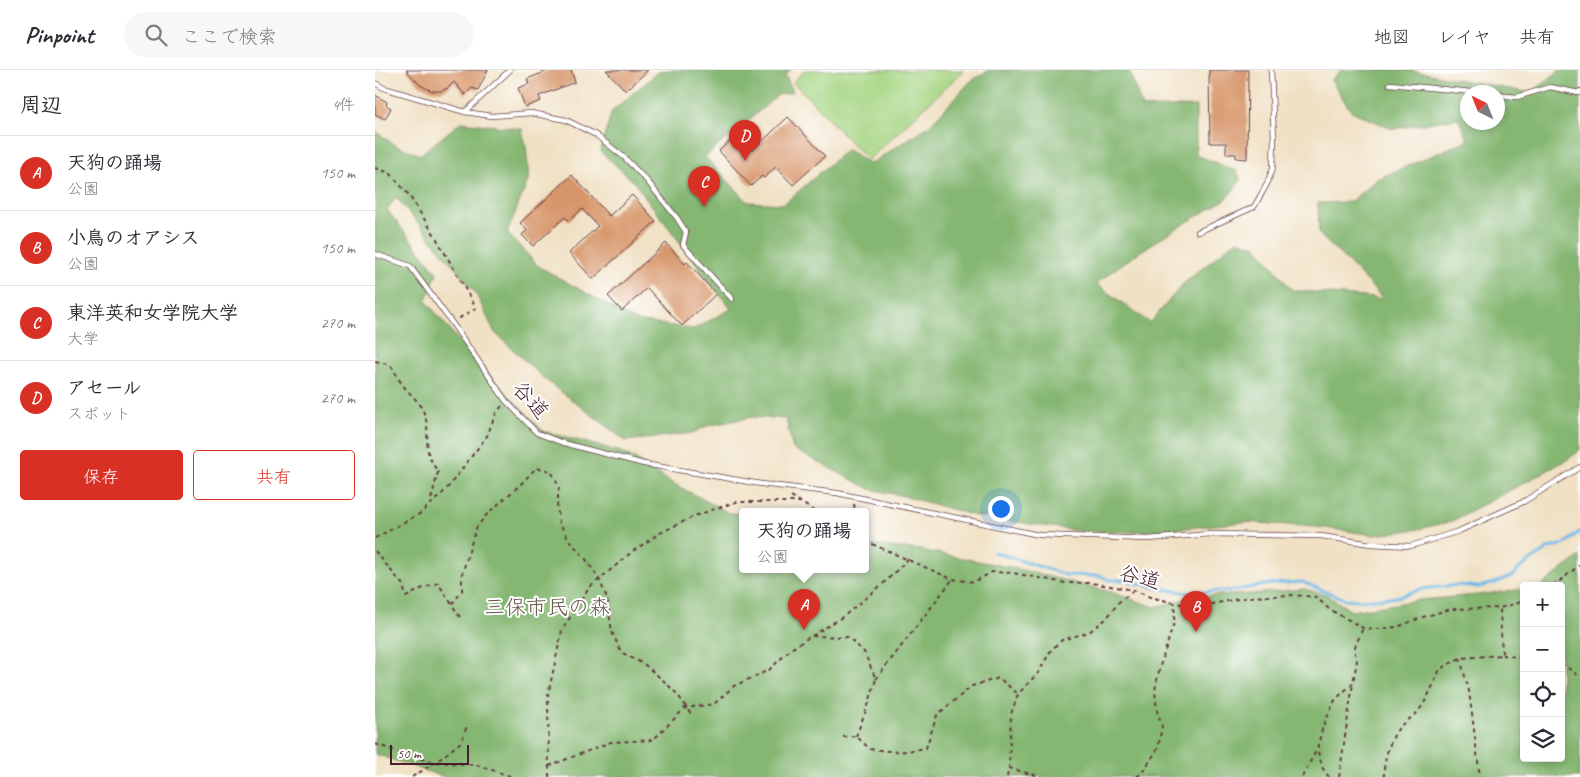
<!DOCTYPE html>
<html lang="ja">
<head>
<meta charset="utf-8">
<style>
  :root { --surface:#fff; --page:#f7f7f7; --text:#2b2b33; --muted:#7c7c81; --line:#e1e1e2; --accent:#d93025 }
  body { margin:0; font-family:Caveat,"Klee One",sans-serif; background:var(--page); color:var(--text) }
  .controls { position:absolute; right:15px; bottom:15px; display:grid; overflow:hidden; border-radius:5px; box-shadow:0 2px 8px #0003 }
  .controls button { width:45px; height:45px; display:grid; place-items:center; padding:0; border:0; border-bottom:1px solid var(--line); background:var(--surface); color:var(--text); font:25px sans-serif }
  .compass { position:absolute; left:1085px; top:15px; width:45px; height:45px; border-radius:50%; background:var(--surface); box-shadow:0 2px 8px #0003; rotate:317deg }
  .scale { position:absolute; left:15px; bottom:12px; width:79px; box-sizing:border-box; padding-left:5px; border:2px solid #4a1f2b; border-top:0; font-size:14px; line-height:18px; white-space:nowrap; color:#4a1f2b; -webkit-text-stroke:4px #fff; paint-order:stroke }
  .you { position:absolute; left:625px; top:438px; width:18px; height:18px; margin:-12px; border:4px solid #fff; border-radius:50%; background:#1a73e8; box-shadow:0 0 0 8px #1a73e833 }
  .badge { display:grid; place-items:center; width:32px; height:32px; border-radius:50%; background:var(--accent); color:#fff; font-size:16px; font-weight:700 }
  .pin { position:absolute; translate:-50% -41px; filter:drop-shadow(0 1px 2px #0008) }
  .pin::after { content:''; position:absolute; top:26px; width:18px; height:15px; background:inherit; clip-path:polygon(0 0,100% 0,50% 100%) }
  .popup { position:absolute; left:364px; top:438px; width:130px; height:65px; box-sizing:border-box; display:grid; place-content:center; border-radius:5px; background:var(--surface); filter:drop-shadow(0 1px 4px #0005); font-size:16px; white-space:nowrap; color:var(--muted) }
  .popup b { font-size:19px; color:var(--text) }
  .popup::after { content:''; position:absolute; left:50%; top:100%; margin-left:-10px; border:10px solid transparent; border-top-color:var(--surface) }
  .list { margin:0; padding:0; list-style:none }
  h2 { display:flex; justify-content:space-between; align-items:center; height:65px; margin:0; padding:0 20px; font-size:21px }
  h2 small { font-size:16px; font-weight:400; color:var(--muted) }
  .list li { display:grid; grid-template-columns:32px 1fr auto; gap:15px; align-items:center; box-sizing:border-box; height:75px; padding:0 20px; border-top:1px solid var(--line) }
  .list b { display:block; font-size:19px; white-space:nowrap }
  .list p { margin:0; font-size:16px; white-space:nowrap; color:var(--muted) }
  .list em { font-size:16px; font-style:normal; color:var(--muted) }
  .actions { display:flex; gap:10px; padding:15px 20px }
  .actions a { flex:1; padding:11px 0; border:1px solid var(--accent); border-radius:5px; text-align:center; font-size:18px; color:var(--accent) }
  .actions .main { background:var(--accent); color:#fff }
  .icon { flex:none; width:28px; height:28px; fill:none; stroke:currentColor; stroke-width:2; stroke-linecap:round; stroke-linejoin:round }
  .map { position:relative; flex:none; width:1205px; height:707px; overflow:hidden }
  header { display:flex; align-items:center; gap:30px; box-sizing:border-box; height:70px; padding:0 25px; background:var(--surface); border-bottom:1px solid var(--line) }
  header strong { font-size:24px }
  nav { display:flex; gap:28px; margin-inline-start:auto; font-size:18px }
  .search { width:350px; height:45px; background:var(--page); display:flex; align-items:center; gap:12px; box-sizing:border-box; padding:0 18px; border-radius:28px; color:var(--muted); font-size:19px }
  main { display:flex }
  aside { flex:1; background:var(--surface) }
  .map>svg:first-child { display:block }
  .green { fill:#a7d684; stroke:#787a58 }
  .forest { fill:#85b772; stroke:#686b4e; fill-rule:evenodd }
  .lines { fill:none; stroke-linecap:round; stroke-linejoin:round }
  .stream { stroke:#6eb7e6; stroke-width:3 }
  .building { fill:#d7966a }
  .lane-casing { stroke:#633c42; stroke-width:6 }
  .path { stroke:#633c42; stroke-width:2; stroke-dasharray:4 4; stroke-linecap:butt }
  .lane { stroke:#fff; stroke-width:4.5 }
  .labels { text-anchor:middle; stroke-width:4; stroke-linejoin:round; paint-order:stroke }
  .street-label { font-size:21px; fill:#4a1f2b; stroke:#fff }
  .park-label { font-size:21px; fill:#665646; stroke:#fff }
</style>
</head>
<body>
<header>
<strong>Pinpoint</strong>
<div class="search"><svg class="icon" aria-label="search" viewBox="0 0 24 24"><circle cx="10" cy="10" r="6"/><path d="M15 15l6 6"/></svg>ここで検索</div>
<nav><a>地図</a><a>レイヤ</a><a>共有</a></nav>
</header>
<main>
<aside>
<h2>周辺<small>4件</small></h2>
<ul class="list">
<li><span class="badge">A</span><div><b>天狗の踊場</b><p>公園</p></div><em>150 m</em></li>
<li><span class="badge">B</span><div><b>小鳥のオアシス</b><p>公園</p></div><em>150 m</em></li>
<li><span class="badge">C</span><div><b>東洋英和女学院大学</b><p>大学</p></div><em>270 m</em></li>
<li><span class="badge">D</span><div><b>アセール</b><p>スポット</p></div><em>270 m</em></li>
</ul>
<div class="actions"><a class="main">保存</a><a>共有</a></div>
</aside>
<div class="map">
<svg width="1205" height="707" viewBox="0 0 1205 707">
  <rect width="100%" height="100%" fill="#fff"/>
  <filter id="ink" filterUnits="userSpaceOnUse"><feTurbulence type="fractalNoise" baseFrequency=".02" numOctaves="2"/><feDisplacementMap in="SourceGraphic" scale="10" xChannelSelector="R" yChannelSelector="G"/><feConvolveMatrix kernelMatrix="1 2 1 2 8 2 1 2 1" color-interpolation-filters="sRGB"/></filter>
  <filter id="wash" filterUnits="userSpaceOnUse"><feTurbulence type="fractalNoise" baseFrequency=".0096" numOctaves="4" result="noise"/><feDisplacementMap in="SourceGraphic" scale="20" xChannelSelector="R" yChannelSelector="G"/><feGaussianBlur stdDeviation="1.12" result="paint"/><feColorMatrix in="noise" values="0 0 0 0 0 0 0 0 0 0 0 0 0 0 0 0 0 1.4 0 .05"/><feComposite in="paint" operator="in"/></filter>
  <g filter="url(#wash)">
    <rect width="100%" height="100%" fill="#f0e1c4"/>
    <path class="green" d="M430,0H589L493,90L418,12Z"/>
    <path class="forest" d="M288,0H416L410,5L418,22L403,25L330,87L373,132L409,134L472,79L495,94L555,55L596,11L614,0H750L755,3L767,38L821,36V85L862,101L866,110L851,129L787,167L747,194L721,214L775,253L808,214L862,170L881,176L917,220L1008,229L979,198L944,164L943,133L975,132L1002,109L1093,70L1083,48L1018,59L976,41L956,10L966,0H1033L1156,23L1185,0H1205V380L1192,390L1077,451L1044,459L1000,465L943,457L869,452L812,458L760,462L704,461L601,446L529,426L495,419L418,379L411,349L377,347L332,356L317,363L251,371L172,311L120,263L100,222L21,127L12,140L62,203L51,231L94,283L168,361L250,383L297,413L354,443L368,444V499H490V473L498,475L545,480L639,498L736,522L780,537L807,530L842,525L876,524L929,519L953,525L976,541L1045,530L1102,525L1149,519V688H1186V516H1166L1205,486V707H69L0,684V61L18,74L45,85L86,52L147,59L151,76L154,108L132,163L163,196L261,251L319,259L356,239L258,111L225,81L237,41L281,4ZM1092,22H1122V52H1092Z"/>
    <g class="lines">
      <path class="stream" d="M619,482L691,505L726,506L734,510H750L782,518L814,523L861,520L895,514L927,512L970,529L987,530L1022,527L1046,519L1084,515L1103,517L1120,513L1139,505L1145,498L1174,478L1190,474L1205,461"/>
    </g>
    <g id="blocks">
      <path class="building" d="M31,0H113L103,20L97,18L90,25L79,12L73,18L66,21H57L45,15Z
        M175,0H196L200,12L164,26L166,31L150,37L143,18L154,14L152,9Z
        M231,0H273L251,21Z
        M834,0H873L872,89L861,88V84H851V73H835Z
        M0,25L12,32L11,35L16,38L10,49L0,44Z
        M413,47L450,86L418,115L401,97L389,108L387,106L376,116L344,81L356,70L360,75L366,69L377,81Z
        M197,105L234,146L257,125L281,151L218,209L194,183L223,156L207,139L194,151L190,147L158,176L147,165L152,160L145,153Z
        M291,173L310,194L312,192L341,224L307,256L272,218L247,241L233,226Z"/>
    </g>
  </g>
  <g filter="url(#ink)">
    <use href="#blocks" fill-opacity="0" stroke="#633c42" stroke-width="1"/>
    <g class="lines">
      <g class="lane-casing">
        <path id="lane" d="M0,13L9,18L90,42L117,46L156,43L191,50L221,65L250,88L273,112L302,148L311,162L308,175L357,229
          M1015,14L1097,22
          M1122,25L1142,27L1175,17L1204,23L1205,21
          M90,42L135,0
          M823,162L879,137L892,114L898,98L899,69L896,0
          M0,184L35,196L77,253L131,331L162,363L188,373L269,394L386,414L462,423L664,465L773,469L836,464L946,466L996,474L1036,476L1084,461L1148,432L1205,397"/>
      </g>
      <path class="path" d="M0,98L15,103L33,124L59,164L101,238L83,249
        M0,291C21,296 15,295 25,311C34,325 45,330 50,346C54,358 51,369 53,381C54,388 59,396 63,402L55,434
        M416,426L439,441
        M479,434L480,441
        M0,468L46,443L71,420L112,366L121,343L127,336
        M490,471L577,509L599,512L617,502L638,503L690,513H717L759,520L775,527L800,533L813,535L837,534L874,527L918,525L941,527L954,539L988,558L1002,559L1022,557L1048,547L1076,539L1125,538L1149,531
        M0,481L28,515L31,527L48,518L63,513L85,547
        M1178,516L1205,495
        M77,534L87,521V504L101,458L113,443L145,415L161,398L176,401L184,417L182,436L184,452L194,470L210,488L224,509L232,528L237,562L246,582L270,595L289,611L303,625L317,646
        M437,566L469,546L510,512L533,489
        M1127,585L1149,588
        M1085,588L1094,621L1105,707
        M1186,594L1198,601L1205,608
        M501,609L577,510
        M468,667L481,666L495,679L524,682L551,678L562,645L597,616L624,608L643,624
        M0,674L42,688L61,692L102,695L138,707
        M174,696L236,672L278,670L310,638L339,634L359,616L394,600L416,579L436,566L473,567L489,582L501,609L494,633L481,666
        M634,698L667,707
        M37,707L61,692L86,672L92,656
        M174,707L173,625L187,560L214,518L258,481L285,463L322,445L361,432H424
        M632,707L634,698L636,644L643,624L664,602L676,580L687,570L714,562L731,549L744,532L759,520
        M762,707L770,699L783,678L787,656L782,641L780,620L785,596L799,553L800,533
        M927,707L942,679
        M954,707L948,699L942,679L948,656L960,630L978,613L982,591L979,579L988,558
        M964,707L978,613
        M1009,707C1008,691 1014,672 1023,659C1027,653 1035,649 1041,644C1052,631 1058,615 1065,599L1085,588L1127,585L1125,538"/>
      <use href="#lane" class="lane"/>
    </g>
  </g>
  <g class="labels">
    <g class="street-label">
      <text transform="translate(156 330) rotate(48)" y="7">谷道</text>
      <text transform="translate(765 507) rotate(14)" y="7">谷道</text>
    </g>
    <g class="park-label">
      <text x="172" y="544">三保市民の森</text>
    </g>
  </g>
</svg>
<div class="controls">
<button>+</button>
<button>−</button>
<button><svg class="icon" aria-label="locate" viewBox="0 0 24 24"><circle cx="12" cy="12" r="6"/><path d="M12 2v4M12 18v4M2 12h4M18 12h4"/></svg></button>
<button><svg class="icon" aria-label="layers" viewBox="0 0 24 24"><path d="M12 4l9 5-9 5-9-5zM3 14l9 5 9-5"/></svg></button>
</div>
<svg class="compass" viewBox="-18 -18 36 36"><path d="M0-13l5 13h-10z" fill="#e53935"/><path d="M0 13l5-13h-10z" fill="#7c7c81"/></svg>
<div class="scale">50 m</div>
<div class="you"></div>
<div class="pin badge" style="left:429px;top:560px">A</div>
<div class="popup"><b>天狗の踊場</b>公園</div>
<div class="pin badge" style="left:821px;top:562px">B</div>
<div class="pin badge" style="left:329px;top:137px">C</div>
<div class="pin badge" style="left:370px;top:91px">D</div>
</div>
</main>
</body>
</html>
